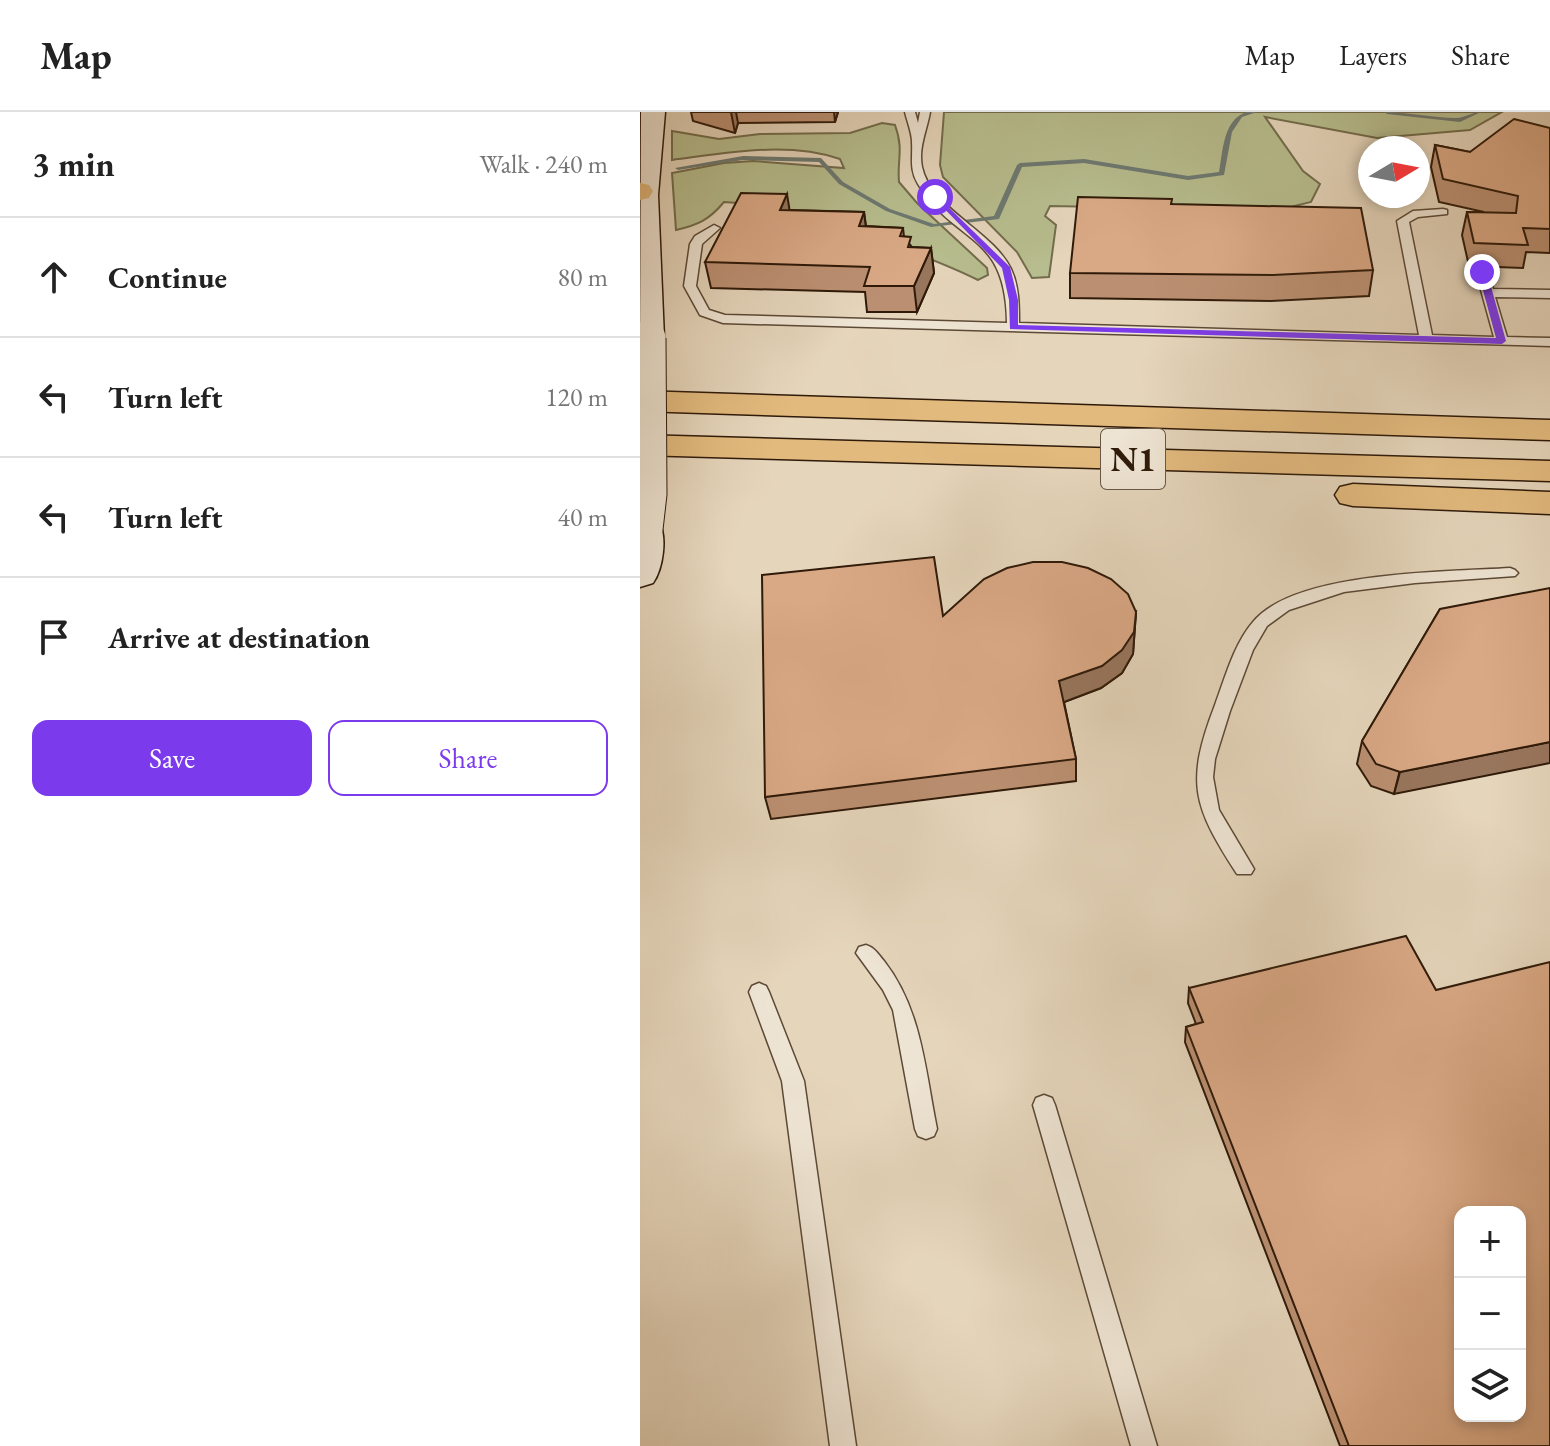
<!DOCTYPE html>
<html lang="en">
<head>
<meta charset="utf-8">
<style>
  :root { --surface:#fff; --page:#f2f2f2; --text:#222; --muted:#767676; --line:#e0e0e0; --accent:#7c3aed }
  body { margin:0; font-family:"EB Garamond",serif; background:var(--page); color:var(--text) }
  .controls { position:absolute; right:24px; bottom:24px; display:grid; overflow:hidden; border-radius:16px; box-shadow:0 4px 12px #0003 }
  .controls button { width:72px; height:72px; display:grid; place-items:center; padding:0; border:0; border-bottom:2px solid var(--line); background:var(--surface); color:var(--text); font:40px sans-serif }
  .compass { position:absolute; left:718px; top:24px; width:72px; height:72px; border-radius:50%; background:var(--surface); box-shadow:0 4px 12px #0003; rotate:80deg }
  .stop { position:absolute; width:24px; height:24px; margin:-18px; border:6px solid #7c3aed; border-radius:50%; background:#fff }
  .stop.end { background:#7c3aed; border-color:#fff; box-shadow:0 2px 8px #0008 }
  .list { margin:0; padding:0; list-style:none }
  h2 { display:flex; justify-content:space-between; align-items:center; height:104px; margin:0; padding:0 32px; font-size:34px }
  h2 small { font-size:26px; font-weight:400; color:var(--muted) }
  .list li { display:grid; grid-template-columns:52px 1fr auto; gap:24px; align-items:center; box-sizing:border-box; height:120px; padding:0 32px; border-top:2px solid var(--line) }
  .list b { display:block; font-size:30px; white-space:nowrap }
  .list em { font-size:26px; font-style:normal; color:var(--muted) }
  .actions { display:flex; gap:16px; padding:24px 32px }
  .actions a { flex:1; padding:18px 0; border:2px solid var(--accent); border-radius:16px; text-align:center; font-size:28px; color:var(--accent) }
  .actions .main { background:var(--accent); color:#fff }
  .icon { flex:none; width:44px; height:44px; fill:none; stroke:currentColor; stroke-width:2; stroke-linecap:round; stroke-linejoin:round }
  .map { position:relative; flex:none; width:910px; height:1334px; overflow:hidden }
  header { display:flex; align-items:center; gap:48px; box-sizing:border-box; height:112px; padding:0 40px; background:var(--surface); border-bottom:2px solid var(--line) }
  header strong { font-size:38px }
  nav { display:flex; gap:44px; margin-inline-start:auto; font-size:28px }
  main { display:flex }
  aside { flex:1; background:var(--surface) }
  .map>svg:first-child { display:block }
  .green { fill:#b7bd8e; stroke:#736c4c; stroke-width:2 }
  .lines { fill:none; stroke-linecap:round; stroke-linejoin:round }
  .stream { fill:#6d7971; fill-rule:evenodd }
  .service-casing { stroke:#5c4936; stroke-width:3 }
  .secondary-casing { stroke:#2f1a09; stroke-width:3 }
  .motorway-casing { stroke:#2f1a09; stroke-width:3 }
  .service { fill:#eee4d3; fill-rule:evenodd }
  .secondary { fill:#eee4d3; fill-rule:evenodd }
  .motorway { fill:#e2ba7e; fill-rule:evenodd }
  .secondary-bridge-casing { stroke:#2f1a09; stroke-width:37; stroke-linecap:butt }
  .secondary-bridge { stroke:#eee4d3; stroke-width:35 }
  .wall { fill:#bb9072; stroke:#2f1a09; stroke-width:2 }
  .shaded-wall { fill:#98765d; stroke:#2f1a09; stroke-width:2 }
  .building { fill:#d9a885; stroke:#2f1a09; stroke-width:2; fill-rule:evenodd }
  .route { fill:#7c3aed }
  .labels { text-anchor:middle; stroke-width:8; stroke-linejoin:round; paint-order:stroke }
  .shield { fill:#eee4d3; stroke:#685746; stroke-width:2 }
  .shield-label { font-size:34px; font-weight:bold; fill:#2f1a09 }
</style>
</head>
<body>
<header>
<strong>Map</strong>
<nav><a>Map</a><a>Layers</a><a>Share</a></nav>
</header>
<main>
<aside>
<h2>3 min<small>Walk · 240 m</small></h2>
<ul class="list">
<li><svg class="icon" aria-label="ahead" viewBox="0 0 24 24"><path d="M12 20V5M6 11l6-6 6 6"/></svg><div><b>Continue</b></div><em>80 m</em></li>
<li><svg class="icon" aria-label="left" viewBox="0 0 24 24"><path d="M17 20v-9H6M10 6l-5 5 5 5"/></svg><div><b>Turn left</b></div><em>120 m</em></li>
<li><svg class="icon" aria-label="left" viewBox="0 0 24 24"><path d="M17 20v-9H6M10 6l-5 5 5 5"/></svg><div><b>Turn left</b></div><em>40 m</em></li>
<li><svg class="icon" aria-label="arrive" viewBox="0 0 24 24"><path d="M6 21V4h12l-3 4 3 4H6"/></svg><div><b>Arrive at destination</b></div></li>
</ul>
<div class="actions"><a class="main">Save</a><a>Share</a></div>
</aside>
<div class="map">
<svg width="910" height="1334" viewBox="0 0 910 1334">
  <rect width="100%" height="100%" fill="#e5d5bb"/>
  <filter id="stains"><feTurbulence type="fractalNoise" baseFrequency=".0025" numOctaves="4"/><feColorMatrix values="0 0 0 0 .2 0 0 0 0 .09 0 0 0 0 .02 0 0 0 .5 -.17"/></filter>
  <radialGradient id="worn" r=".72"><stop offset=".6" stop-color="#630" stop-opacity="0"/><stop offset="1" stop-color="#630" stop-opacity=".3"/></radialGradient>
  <path class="green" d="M304,0H862L830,18L737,26L625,5L663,59L680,72L671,90L638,98L410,94L405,104L416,113L409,165L392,166L377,140L303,65L300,53Z
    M242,11L255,13C264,38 257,47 259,70L277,91L347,156L348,163L338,168C308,153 278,142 246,130C186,108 149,93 84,90C69,108 58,113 36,118L32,61L84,51L113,49L204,56L200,47C147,29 87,41 32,48V19L79,27L120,22L210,21Z"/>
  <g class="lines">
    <path class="stream" d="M607,0H617L602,5L592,20L584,63L548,68L444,51L382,55L359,107L291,115L246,99L199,72L179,50L103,48L38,58L35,56L103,44L181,46L203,70L250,97L294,112L354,104L377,53L380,51L444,47L548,64L579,60C583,39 583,7 607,0Z
      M744,0C768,0 793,6 816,6C825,6 832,0 841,0L820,10L747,2Z"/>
    <g class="service-casing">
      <path id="service" d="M265,0H275L278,11L280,0H290C287,18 278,36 282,55C291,97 352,118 371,157C379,174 379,193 379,211L779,223L757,109L773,99L803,97L807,98V102L778,105L769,110L792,223L854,225L836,160L842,156L848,160L853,177L910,178V186L855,185L867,225L910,226V234L83,211L60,203L44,174L50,132L55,124L74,113L80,116L62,132L56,174L69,198L85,203L367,211C366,119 316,134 278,72C269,57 273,46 272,30C272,21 267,9 265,0Z
        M870,456L875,458L878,461L875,464L775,471L704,480L649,498L627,514L613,538L590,599L575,647L573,665L579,698L614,757L611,762H597C553,694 545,671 575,593C585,566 594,532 613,510C654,459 807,460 870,456Z
        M226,833C235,836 238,842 244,849C282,898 285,958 297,1017L294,1024L286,1027L278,1024L275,1017L253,898L243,878L216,841L219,835Z
        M119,871L126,874L129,880L164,969L216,1334H190L142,969L109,880L112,874Z
        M404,983L412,986L415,993L517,1334H491L393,993L396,986Z"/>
    </g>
    <g class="secondary-casing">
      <path id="secondary" d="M1,0H25L18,83L24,226L19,233H0Z
        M5,406L18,409C28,423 23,457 13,471L0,475V407Z"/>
    </g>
    <g class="motorway-casing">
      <path id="motorway" d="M0,71L9,73L13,79L9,86L0,88Z
        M0,279L910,308V328L0,299Z
        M0,323L910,349V369L0,343Z
        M713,372L910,380V402L713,394L700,391L695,383L700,375Z"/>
    </g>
    <use href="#service" class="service"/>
    <use href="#secondary" class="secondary"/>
    <use href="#motorway" class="motorway"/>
    <g class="secondary-bridge-casing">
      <path id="secondary-bridge" d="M5,417L9,382L8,226"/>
    </g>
    <use href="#secondary-bridge" class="secondary-bridge"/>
  </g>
  <path class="wall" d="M51,0H198L195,10L98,11L95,21L53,9Z
    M910,16V141L886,140L883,156L829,154L822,123L827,100H844L799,90L791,55L795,33L830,40Z
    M531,92L733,158L729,184L631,189L430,186V161Z
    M150,98L224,100L226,114L263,116L264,125L272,135L291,136L294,161L277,200H227L225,180L71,176L65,150Z
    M800,497L754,682L731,674L717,652L722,629Z
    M496,500L493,542L482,561L461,576L424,590L436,647V669L131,707L125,685L303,504Z
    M549,876L910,1334H700L545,930L546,915L556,912L548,891Z"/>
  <path class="shaded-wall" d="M91,0H96L98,11L95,21Z
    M194,0H198L195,10Z
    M147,82L151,107L140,98Z
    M224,100L227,125L219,114Z
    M291,136L294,161L277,200L274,174Z
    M496,500L493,542L482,561L461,576L419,592V569Z
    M910,630V651L754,682L760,660Z"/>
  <path class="building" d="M874,7L910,16V117L883,116L888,133L834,131L827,100L876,101L878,84L803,67L795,33L830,40Z
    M101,81L147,82L140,98L224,100L219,114L263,116L260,124L271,125L268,135L291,136L274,174H224L230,155L65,150Z
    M438,85L532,87L531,92L721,96L733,158L633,163L430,161Z
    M294,445L303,504L344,467L367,456L393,450H422L448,456L471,467L488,482L496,500L494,520L482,538L462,554L419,569L436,647L125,685L122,463Z
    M910,476V630L760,660L736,652L722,629L800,497Z
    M766,824L796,878L910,850V1334H709L546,915L563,910L549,876ZM820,1100H880V1304H820Z"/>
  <path class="route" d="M292,84H297L370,155L378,188V213L856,226L838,160L842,157L847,160L866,229L862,232L370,217L369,188L362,156Z"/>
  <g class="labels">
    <rect class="shield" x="461" y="317" width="64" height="60" rx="6"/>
    <g class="shield-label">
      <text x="493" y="359">N1</text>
    </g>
  </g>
  <rect width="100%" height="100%" filter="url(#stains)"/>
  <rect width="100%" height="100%" fill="url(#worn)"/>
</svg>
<div class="controls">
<button>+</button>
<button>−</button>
<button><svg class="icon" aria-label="layers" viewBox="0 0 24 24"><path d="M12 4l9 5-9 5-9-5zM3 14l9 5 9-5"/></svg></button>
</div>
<svg class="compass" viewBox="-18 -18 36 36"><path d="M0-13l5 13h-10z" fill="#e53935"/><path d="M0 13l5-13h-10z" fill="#767676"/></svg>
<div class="stop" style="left:295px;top:85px"></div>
<div class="stop end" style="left:842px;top:160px"></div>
</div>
</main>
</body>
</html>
